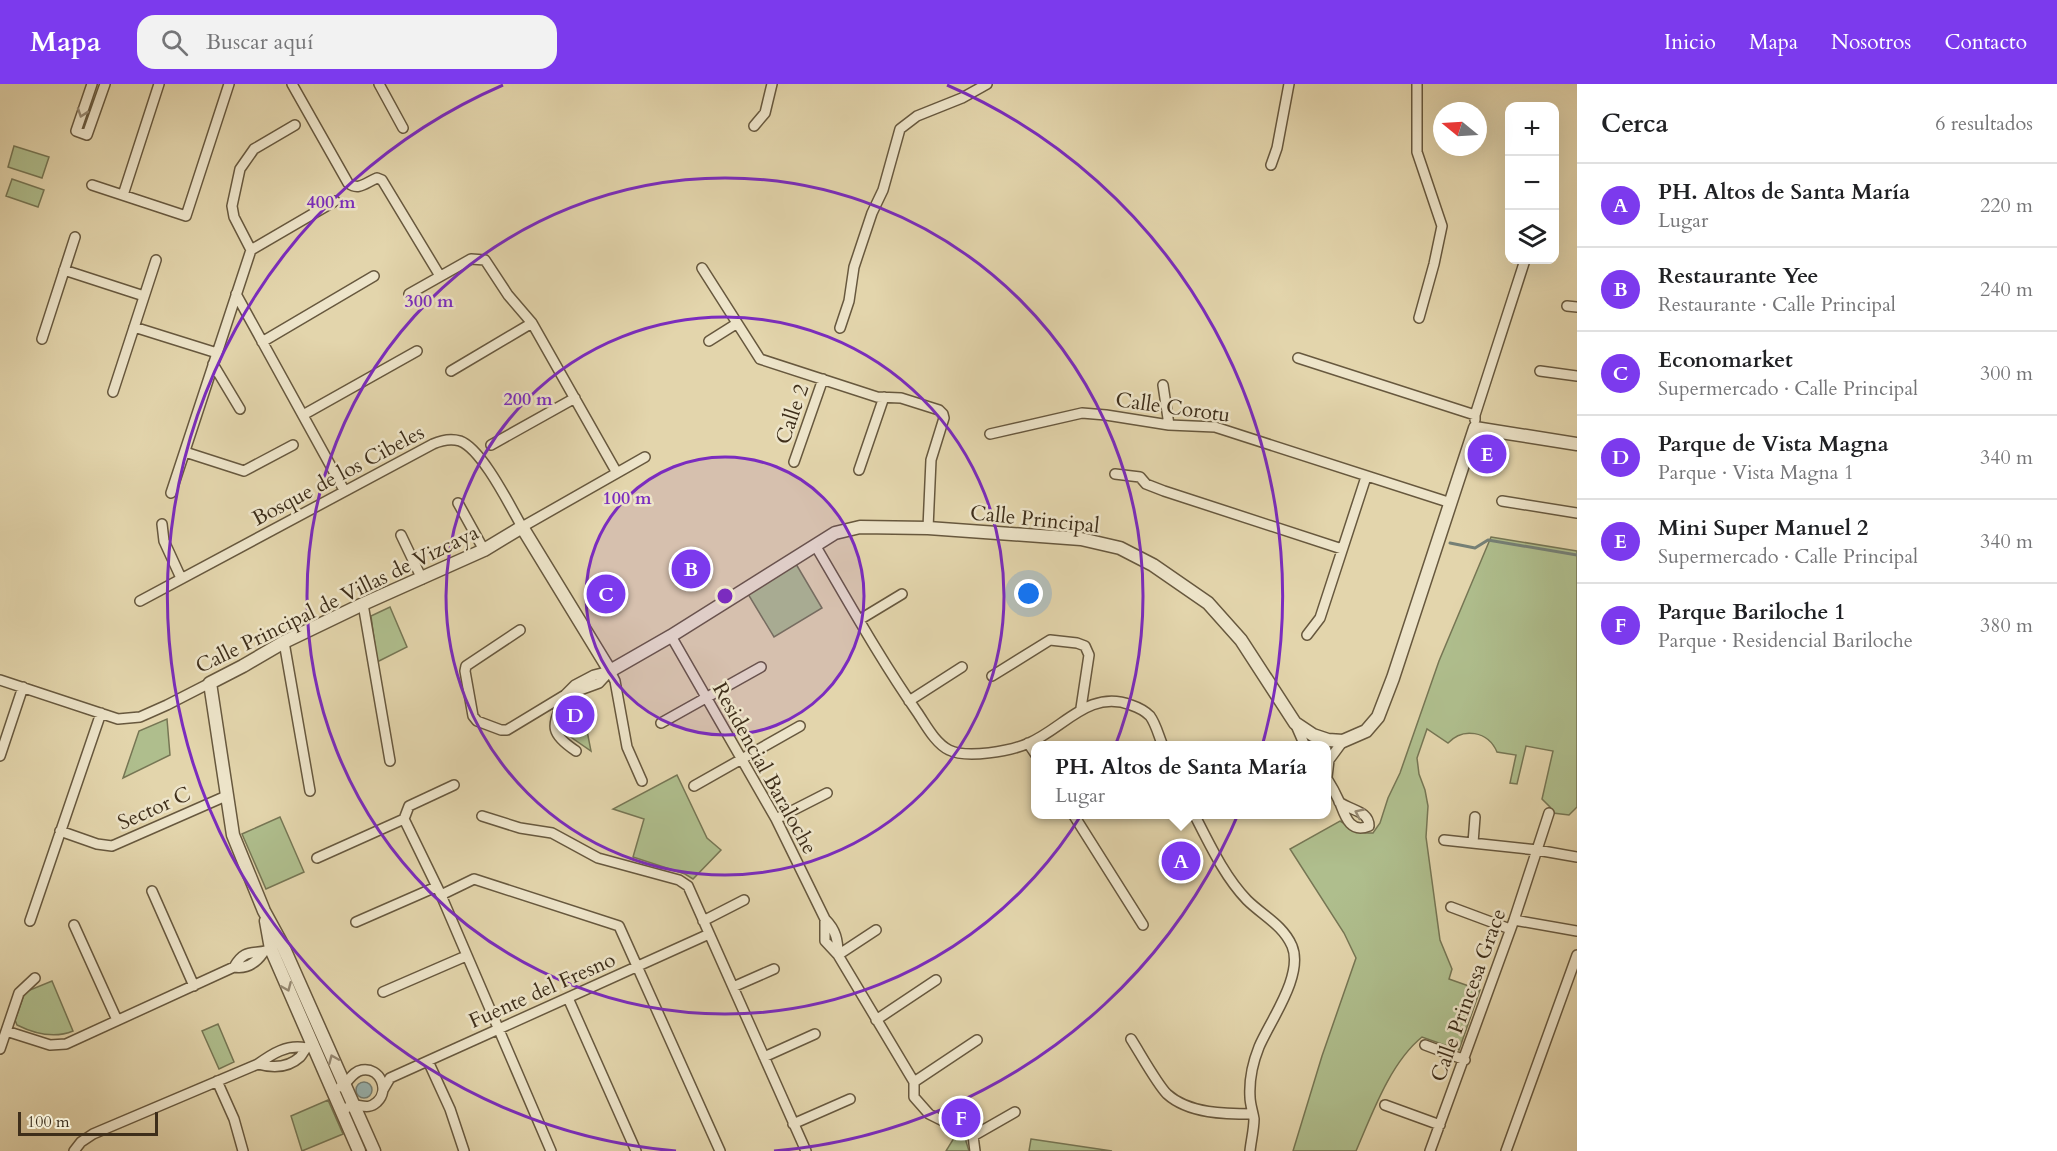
<!DOCTYPE html>
<html lang="es">
<head>
<meta charset="utf-8">
<style>
  :root { --surface:#fff; --page:#f2f2f2; --text:#202124; --muted:#757577; --line:#e0e0e0; --accent:#7c3aed }
  body { margin:0; font-family:Cardo,serif; background:var(--page); color:var(--text) }
  .controls { position:absolute; right:18px; top:18px; display:grid; overflow:hidden; border-radius:12px; box-shadow:0 6px 24px #0002 }
  .controls button { width:54px; height:54px; display:grid; place-items:center; padding:0; border:0; border-bottom:2px solid var(--line); background:var(--surface); color:var(--text); font:30px sans-serif }
  .compass { position:absolute; left:1433px; top:18px; width:54px; height:54px; border-radius:50%; background:var(--surface); box-shadow:0 6px 24px #0002; rotate:288deg }
  .scale { position:absolute; left:18px; bottom:15px; width:140px; box-sizing:border-box; padding-left:6px; border:3px solid #3e2e1a; border-top:0; font-size:16px; line-height:21px; white-space:nowrap; color:#3e2e1a; -webkit-text-stroke:4px #ede4c9; paint-order:stroke }
  .you { position:absolute; left:1029px; top:510px; width:21px; height:21px; margin:-15px; border:4px solid #fff; border-radius:50%; background:#1a73e8; box-shadow:0 0 0 9px #1a73e833 }
  .badge { display:grid; place-items:center; width:39px; height:39px; border-radius:50%; background:var(--accent); color:#fff; font-size:20px; font-weight:700 }
  .pin { position:absolute; translate:-50% -50%; border:3px solid #fff; box-shadow:0 2px 6px #0006 }
  .popup { position:absolute; left:1031px; top:657px; width:300px; height:78px; box-sizing:border-box; display:grid; place-content:center; border-radius:12px; background:var(--surface); filter:drop-shadow(0 2px 4px #0005); font-size:20px; white-space:nowrap; color:var(--muted) }
  .popup b { font-size:22px; color:var(--text) }
  .popup::after { content:''; position:absolute; left:50%; top:100%; margin-left:-12px; border:12px solid transparent; border-top-color:var(--surface) }
  .list { margin:0; padding:0; list-style:none }
  h2 { display:flex; justify-content:space-between; align-items:center; height:78px; margin:0; padding:0 24px; font-size:26px }
  h2 small { font-size:20px; font-weight:400; color:var(--muted) }
  .list li { display:grid; grid-template-columns:39px 1fr auto; gap:18px; align-items:center; box-sizing:border-box; height:84px; padding:0 24px; border-top:2px solid var(--line) }
  .list b { display:block; font-size:22px; white-space:nowrap }
  .list p { margin:0; font-size:20px; white-space:nowrap; color:var(--muted) }
  .list em { font-size:20px; font-style:normal; color:var(--muted) }
  .icon { flex:none; width:33px; height:33px; fill:none; stroke:currentColor; stroke-width:2; stroke-linecap:round; stroke-linejoin:round }
  .map { position:relative; flex:none; width:1577px; height:1067px; overflow:hidden }
  header { display:flex; align-items:center; gap:36px; box-sizing:border-box; height:84px; padding:0 30px; background:var(--accent); color:#fff }
  header strong { font-size:28px }
  nav { display:flex; gap:33px; margin-inline-start:auto; font-size:21px }
  .search { width:420px; height:54px; background:var(--page); display:flex; align-items:center; gap:15px; box-sizing:border-box; padding:0 21px; border-radius:18px; color:var(--muted); font-size:22px }
  main { display:flex }
  aside { flex:1; background:var(--surface) }
  .map>svg:first-child { display:block }
  .green { fill:#afbe8d; stroke:#767654; stroke-width:1.5 }
  .water { fill:#99b6b4; stroke:#758076; stroke-width:1.5 }
  .lines { fill:none; stroke-linecap:round; stroke-linejoin:round }
  .stream { stroke:#758076; stroke-width:3 }
  .minor-casing { stroke:#67583e; stroke-width:12 }
  .tertiary-casing { stroke:#67583e; stroke-width:15 }
  .minor { stroke:#ede4c9; stroke-width:9 }
  .tertiary { stroke:#ede4c9; stroke-width:12 }
  .oneway { stroke:#968972 }
  .ring { fill:none; stroke:#7b2cbf; stroke-width:3 }
  .labels { text-anchor:middle; stroke-width:5; stroke-linejoin:round; paint-order:stroke }
  .street-label { font-size:21px; fill:#3e2e1a; stroke:#ede4c9 }
  .centre { fill:#7b2cbf; stroke:#ede4c9; stroke-width:3 }
  .ring-label { font-size:18px; text-anchor:middle; font-weight:bold; fill:#7b2cbf; stroke:#ede4c9; stroke-width:5; stroke-linejoin:round; paint-order:stroke }
</style>
</head>
<body>
<header>
<strong>Mapa</strong>
<div class="search"><svg class="icon" aria-label="search" viewBox="0 0 24 24"><circle cx="10" cy="10" r="6"/><path d="M15 15l6 6"/></svg>Buscar aquí</div>
<nav><a>Inicio</a><a>Mapa</a><a>Nosotros</a><a>Contacto</a></nav>
</header>
<main>
<div class="map">
<svg width="1577" height="1067" viewBox="0 0 1577 1067">
  <rect width="100%" height="100%" fill="#e3d5ac"/>
  <filter id="stains"><feTurbulence type="fractalNoise" baseFrequency=".00333" numOctaves="4"/><feColorMatrix values="0 0 0 0 .2 0 0 0 0 .09 0 0 0 0 .02 0 0 0 .5 -.17"/></filter>
  <radialGradient id="worn" r=".72"><stop offset=".6" stop-color="#630" stop-opacity="0"/><stop offset="1" stop-color="#630" stop-opacity=".3"/></radialGradient>
  <path class="green" d="M14,62L49,73L42,94L8,83Z
    M12,95L44,106L38,123L6,112Z
    M1491,453L1577,467V723L1569,731L1553,729L1550,723L1542,715L1553,667L1526,662L1517,700L1510,699L1516,671L1497,668C1488,647 1463,643 1448,659L1427,645L1417,674L1419,690L1425,706L1428,722L1426,753L1440,856L1452,885L1449,895L1480,906L1459,966L1422,953C1390,979 1372,1030 1356,1067H1293L1322,972L1356,874L1344,849L1290,765L1340,737C1356,746 1352,749 1373,749L1380,739L1388,714L1400,689L1439,577Z
    M796,480L822,524L774,553L748,510Z
    M390,523L407,563L377,578L371,532Z
    M578,614L581,616L591,667L562,647L570,619Z
    M167,635L170,671L123,694L139,647Z
    M677,691L707,754L721,766L693,795L685,790L633,773L644,735L613,725Z
    M280,733L304,788L266,805L242,750Z
    M52,897L73,947C54,955 35,950 17,941L15,936L25,908Z
    M218,940L234,978L219,985L202,947Z
    M328,1016L343,1050L302,1067L291,1032Z
    M958,1016L973,1041L965,1040L941,1027Z
    M957,1049L965,1054L969,1067H946Z
    M1031,1055L1112,1067H1029Z"/>
  <path class="water" d="M356 1006a8 8 0 1 1 16 0a8 8 0 1 1-16 0Z"/>
  <g class="lines">
    <path class="stream" d="M1450,459L1475,464L1488,456L1577,471"/>
    <g class="minor-casing">
      <path id="minor" d="M92,0L76,47L87,51L105,0
        M292,0L348,99C359,107 365,99 377,94L382,96L440,192
        M379,0L403,44
        M1417,0V68L1442,142L1434,180L1419,234
        M754,42L765,29L772,0
        M1271,81L1277,64L1289,0
        M92,101L186,132L229,0
        M123,111L159,0
        M251,166L234,133L232,122L240,85L254,65L295,41
        M702,184L760,275L877,313L901,314L939,326L943,330L944,334L931,376L928,444
        M64,186L144,212
        M236,210L344,406
        M409,210L471,175L485,176L508,211L532,239L617,389
        M1567,222L1577,223
        M134,243L217,269
        M840,244L849,217L854,183L872,129L883,106L900,45L917,32L962,14L987,0
        M42,255L75,153
        M709,257L736,240
        M262,258L374,192
        M1298,274L1475,331
        M213,280L240,325
        M451,287L532,239
        M1540,287L1577,292
        M1163,301L1169,341
        M113,308L156,176
        M303,331L417,267
        M1475,336V331L1525,176
        M990,350L1082,329L1106,331L1169,341L1215,343L1451,419
        M491,361L575,314
        M185,368L244,387L293,361
        M794,378L823,295
        M859,386L884,313
        M1115,390L1140,393L1146,400L1164,407L1342,465
        M171,409L251,166L335,117
        M1502,417L1577,429
        M458,419L484,466
        M162,440L164,457L181,494
        M401,451L422,495
        M815,461C848,517 880,575 917,628C926,641 935,659 949,666C967,675 1011,667 1029,659C1064,644 1089,605 1131,621C1137,623 1145,627 1150,632C1156,640 1159,653 1163,662
        M140,517L433,360C442,356 450,354 460,357C482,365 510,422 522,443L645,373
        M363,520L390,677
        M859,536L902,510
        M520,546L466,582L465,587L473,632L477,637L501,646H507L565,611L575,601L594,591L610,587
        M1307,551L1320,534L1366,393
        M671,552L776,735L825,835C836,846 838,856 838,871
        M284,558L310,707
        M610,587L615,597L627,663L642,697
        M992,592L1050,556L1077,559L1085,562L1089,571L1081,624
        M0,596L118,635L140,633L167,621L210,599
        M569,610L599,599L610,587
        M565,611C554,641 546,647 576,667
        M909,617L962,583
        M661,639L761,583
        M1295,639L1305,662
        M1028,659L1036,671
        M0,672L23,603
        M1326,693C1331,701 1336,710 1340,719C1345,732 1350,750 1369,742C1369,727 1352,727 1339,718
        M1327,693L1329,676L1343,657
        M454,701L409,722L404,735L441,811L551,1067
        M694,702L800,642
        M1073,730L1143,841
        M1194,730C1209,759 1224,792 1247,816C1262,831 1283,841 1292,862C1304,891 1270,937 1259,963C1253,978 1249,996 1250,1013C1250,1020 1253,1028 1254,1035C1254,1045 1251,1057 1250,1067
        M482,732L520,744L552,749L598,774L679,796L688,802L806,1067
        M776,735L827,709
        M60,747L97,760L112,762L226,712
        M1444,756L1537,766L1577,773
        M1473,759L1475,733
        M317,774L404,735
        M152,807L194,902
        M441,811L474,795L619,842L720,1067
        M1451,823L1510,845
        M825,835V857L838,871L914,998V1013L929,1030L973,1052L975,1067
        M1514,836L1577,847
        M30,837L101,629
        M703,837L744,816
        M356,838L436,803
        M74,841L117,936
        M838,871L876,846
        M234,883C244,866 250,870 266,867
        M733,903L774,885
        M383,908L466,872
        M568,914L636,1067
        M876,936L936,896
        M6,947L50,961L66,960L234,883C246,885 256,879 263,869
        M1131,955C1140,969 1157,1000 1167,1010C1189,1030 1226,1030 1253,1030
        M1425,961L1465,976
        M0,965L19,909L35,894
        M764,973L815,950
        M428,977L450,1025L464,1067
        M258,980C272,984 288,984 300,973C303,970 304,965 309,962
        M217,997L234,1035L243,1067
        M914,998L977,956
        M340,1003C349,999 351,988 362,986C380,983 390,1006 377,1018C369,1025 364,1022 355,1021C350,1021 346,1025 342,1026
        M383,1006L390,994L709,850
        M1385,1021L1440,1041
        M793,1040L850,1015
        M973,1052L1015,1028
        M74,1067L81,1058L93,1050L258,980C272,970 287,960 306,964
        M1430,1067L1514,836L1549,729
        M1506,1067L1577,871"/>
    </g>
    <g class="tertiary-casing">
      <path id="tertiary" d="M266,837L271,865L359,1067
        M374,1067L282,860L264,827L233,751L210,599L243,582L284,558L363,520L484,466L522,443L610,587L671,552L835,449L860,443L928,444L1081,455L1120,464L1153,481L1208,519L1241,556L1295,639L1313,651L1328,656L1343,657L1366,647L1378,633L1393,594L1475,344L1577,360"/>
    </g>
    <use href="#minor" class="minor"/>
    <use href="#tertiary" class="tertiary"/>
  </g>
  <defs><path id="oneway-chevron" d="M-2-3.5L2.5 0L-2 3.5" fill="none" stroke-width="1.6" stroke-linecap="round" stroke-linejoin="round" transform="scale(1.5)"/></defs>
  <g class="oneway">
    <use href="#oneway-chevron" transform="translate(82 29) rotate(109)"/>
    <use href="#oneway-chevron" transform="translate(1359 729) rotate(-155)"/>
    <use href="#oneway-chevron" transform="translate(287 903) rotate(67)"/>
    <use href="#oneway-chevron" transform="translate(333 975) rotate(-113)"/>
  </g>
  <circle cx="725" cy="512" r="139" fill="#7b2cbf" fill-opacity=".12"/>
  <g class="ring">
    <circle cx="725" cy="512" r="139"/>
    <circle cx="725" cy="512" r="279"/>
    <circle cx="725" cy="512" r="418"/>
    <path d="M676 1067A557 557 0 0 1 503 1M947 1A557 557 0 0 1 774 1067"/>
  </g>
  <g class="labels">
    <g class="street-label">
      <text transform="translate(1173 323) rotate(8)" y="7">Calle Corotu</text>
      <text transform="translate(792 330) rotate(-71)" y="7">Calle 2</text>
      <text transform="translate(338 391) rotate(-28)" y="7">Bosque de los Cibeles</text>
      <text transform="translate(1035 435) rotate(6)" y="7">Calle Principal</text>
      <text transform="translate(337 515) rotate(-26)" y="7">Calle Principal de Villas de Vizcaya</text>
      <text transform="translate(765 684) rotate(61)" y="7">Residencial Baraloche</text>
      <text transform="translate(154 724) rotate(-24)" y="7">Sector C</text>
      <text transform="translate(542 906) rotate(-24)" y="7">Fuente del Fresno</text>
      <text transform="translate(1468 911) rotate(-70)" y="7">Calle Princesa Grace</text>
    </g>
  </g>
  <circle cx="725" cy="512" r="9" class="centre"/>
  <g class="ring-label">
    <text x="331" y="124">400 m</text>
    <text x="429" y="223">300 m</text>
    <text x="528" y="321">200 m</text>
    <text x="627" y="420">100 m</text>
  </g>
  <rect width="100%" height="100%" filter="url(#stains)"/>
  <rect width="100%" height="100%" fill="url(#worn)"/>
</svg>
<div class="controls">
<button>+</button>
<button>−</button>
<button><svg class="icon" aria-label="layers" viewBox="0 0 24 24"><path d="M12 4l9 5-9 5-9-5zM3 14l9 5 9-5"/></svg></button>
</div>
<svg class="compass" viewBox="-18 -18 36 36"><path d="M0-13l5 13h-10z" fill="#e53935"/><path d="M0 13l5-13h-10z" fill="#757577"/></svg>
<div class="scale">100 m</div>
<div class="you"></div>
<div class="pin badge" style="left:1181px;top:777px">A</div>
<div class="popup"><b>PH. Altos de Santa María</b>Lugar</div>
<div class="pin badge" style="left:691px;top:485px">B</div>
<div class="pin badge" style="left:606px;top:510px">C</div>
<div class="pin badge" style="left:575px;top:631px">D</div>
<div class="pin badge" style="left:1487px;top:370px">E</div>
<div class="pin badge" style="left:961px;top:1034px">F</div>
</div>
<aside>
<h2>Cerca<small>6 resultados</small></h2>
<ul class="list">
<li><span class="badge">A</span><div><b>PH. Altos de Santa María</b><p>Lugar</p></div><em>220 m</em></li>
<li><span class="badge">B</span><div><b>Restaurante Yee</b><p>Restaurante · Calle Principal</p></div><em>240 m</em></li>
<li><span class="badge">C</span><div><b>Economarket</b><p>Supermercado · Calle Principal</p></div><em>300 m</em></li>
<li><span class="badge">D</span><div><b>Parque de Vista Magna</b><p>Parque · Vista Magna 1</p></div><em>340 m</em></li>
<li><span class="badge">E</span><div><b>Mini Super Manuel 2</b><p>Supermercado · Calle Principal</p></div><em>340 m</em></li>
<li><span class="badge">F</span><div><b>Parque Bariloche 1</b><p>Parque · Residencial Bariloche</p></div><em>380 m</em></li>
</ul>
</aside>
</main>
</body>
</html>
